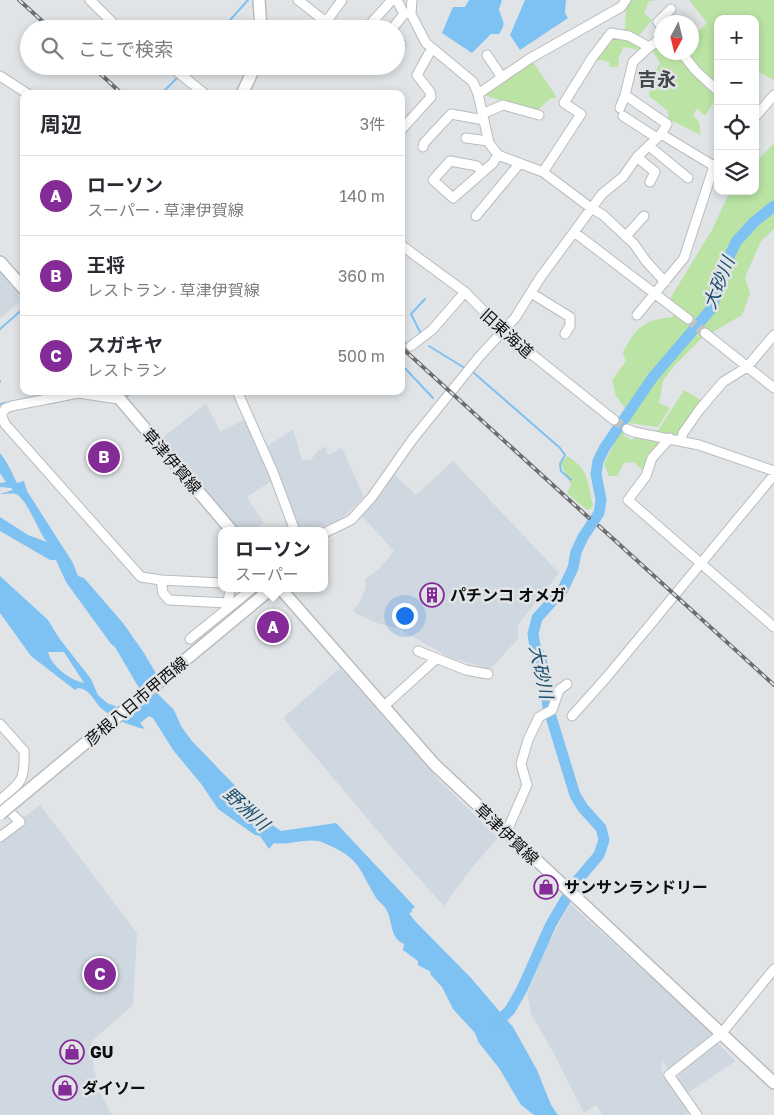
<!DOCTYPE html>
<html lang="ja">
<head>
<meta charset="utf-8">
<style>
  :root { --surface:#fff; --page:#f2f2f3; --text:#2b2b33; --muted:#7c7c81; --line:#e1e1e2; --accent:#842b97 }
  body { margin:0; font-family:"Golos Text","Noto Sans JP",sans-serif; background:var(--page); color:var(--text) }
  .controls { position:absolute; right:15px; top:15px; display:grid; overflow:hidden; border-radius:10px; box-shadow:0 2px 8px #0003 }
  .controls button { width:45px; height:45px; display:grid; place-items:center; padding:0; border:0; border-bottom:1px solid var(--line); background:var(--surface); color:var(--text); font:25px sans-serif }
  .compass { position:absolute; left:654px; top:15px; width:45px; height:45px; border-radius:50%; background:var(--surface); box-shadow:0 2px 8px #0003; rotate:187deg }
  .you { position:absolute; left:404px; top:615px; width:18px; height:18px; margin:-12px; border:4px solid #fff; border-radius:50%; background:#1a73e8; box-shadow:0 0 0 8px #1a73e833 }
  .badge { display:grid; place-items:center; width:32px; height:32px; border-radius:50%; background:var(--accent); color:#fff; font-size:16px; font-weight:700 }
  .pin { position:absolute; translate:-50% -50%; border:2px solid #fff; box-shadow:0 1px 5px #0006 }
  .popup { position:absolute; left:218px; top:527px; width:110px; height:65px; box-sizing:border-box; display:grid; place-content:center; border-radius:10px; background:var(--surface); filter:drop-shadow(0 1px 4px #0005); font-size:16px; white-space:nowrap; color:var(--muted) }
  .popup b { font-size:19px; color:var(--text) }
  .popup::after { content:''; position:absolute; left:50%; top:100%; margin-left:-10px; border:10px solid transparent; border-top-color:var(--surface) }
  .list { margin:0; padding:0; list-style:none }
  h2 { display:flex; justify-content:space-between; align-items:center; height:65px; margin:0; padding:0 20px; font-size:21px }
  h2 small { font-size:16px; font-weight:400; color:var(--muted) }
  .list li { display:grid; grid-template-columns:32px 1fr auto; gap:15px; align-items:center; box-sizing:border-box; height:80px; padding:0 20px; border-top:1px solid var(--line) }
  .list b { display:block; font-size:19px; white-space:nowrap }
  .list p { margin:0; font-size:16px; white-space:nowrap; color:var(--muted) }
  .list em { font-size:16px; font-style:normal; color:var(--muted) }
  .icon { flex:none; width:28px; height:28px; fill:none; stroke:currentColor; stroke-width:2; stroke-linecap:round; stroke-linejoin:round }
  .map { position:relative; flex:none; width:774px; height:1115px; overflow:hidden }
  .search { position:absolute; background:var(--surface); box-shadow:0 2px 8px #0003; left:20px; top:20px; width:385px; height:55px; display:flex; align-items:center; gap:12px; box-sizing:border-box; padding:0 18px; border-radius:28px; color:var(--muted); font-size:19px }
  .panel { position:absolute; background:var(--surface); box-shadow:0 2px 8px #0003; left:20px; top:90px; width:385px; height:305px; border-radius:10px }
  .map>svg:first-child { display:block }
  .built { fill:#cfd8e0 }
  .green { fill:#bae3a4 }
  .water { fill:#7ec1f3; fill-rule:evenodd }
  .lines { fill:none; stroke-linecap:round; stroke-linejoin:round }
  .stream { stroke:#7ec1f3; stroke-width:2 }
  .river { stroke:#7ec1f3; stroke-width:11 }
  .minor-tunnel { stroke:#c1c4c5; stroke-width:9; stroke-dasharray:9 4.5; stroke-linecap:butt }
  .minor-casing { stroke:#b9bcbe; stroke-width:11 }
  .major-casing { stroke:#b9bcbe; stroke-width:14 }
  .minor { stroke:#fff; stroke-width:9 }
  .major { stroke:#fff; stroke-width:11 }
  .rail-casing { stroke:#6b6d6e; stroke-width:4 }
  .rail { stroke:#e1e4e6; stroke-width:2; stroke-dasharray:5.5; stroke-linecap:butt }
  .major-bridge-casing { stroke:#b9bcbe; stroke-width:14; stroke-linecap:butt }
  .major-bridge { stroke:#fff; stroke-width:11 }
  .labels { text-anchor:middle; stroke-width:5; stroke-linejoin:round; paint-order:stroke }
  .street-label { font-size:16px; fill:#0b0c0d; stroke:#e1e4e6 }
  .poi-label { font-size:16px; font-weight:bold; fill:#0b0c0d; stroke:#e1e4e6; text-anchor:start }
  .water-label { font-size:18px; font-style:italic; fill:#1b4d6e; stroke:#e1e4e6 }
  .quarter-label { font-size:19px; font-weight:bold; fill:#45484a; stroke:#e1e4e6 }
</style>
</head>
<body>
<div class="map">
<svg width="774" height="1115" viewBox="0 0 774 1115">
  <rect width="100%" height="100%" fill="#e1e4e6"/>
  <path class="built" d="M0,271L24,298L0,319Z
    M206,403L220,432L245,419L273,480L247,497L264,523L252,531H243L240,527L237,529L159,441Z
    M293,429L302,460H311L317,452L326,446L328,455L342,448L364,497L339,521L308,531H300L294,523L267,447Z
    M453,461L559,573L518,625V639L490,669L451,658L399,629L377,623L357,614L353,610L358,605L366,587L365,579L379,569L394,551L362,516L394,474L416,495Z
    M340,668L438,779L498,838L469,871L444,906L397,854L283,718Z
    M40,805L137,933L133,1005L91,1042L94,1070L100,1092L112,1115H0V835Z
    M570,904L715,1035L675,1070L667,1068L663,1061L661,1070L689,1112L685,1115H602L596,1105L584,1113L552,1050L531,1014L527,994L547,946Z
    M714,1043H718L736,1061L686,1094L678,1079L681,1070Z"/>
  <path class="green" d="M629,0H662L649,1L644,13L652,20L638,37L644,47L638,50L624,47L619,56L618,67H610L609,62L602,60L593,61L599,38L625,29L626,8Z
    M689,0H774V80L755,70V19H718V95L705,116L697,108L693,115L699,122L701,135L668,119V111L649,96L651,79L660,63L651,49L661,43L662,52H692V37L707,23Z
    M531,59L556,96L555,99L551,98L539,109L533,111L481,94Z
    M774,143V229L761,241L745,277L750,294L742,315L701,339L673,367L663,381L659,403L670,408L658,427L629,423L623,435L632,440L639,433L664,442L646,467L641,469L634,462L624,463L617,476H609L604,464L624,423L625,408L616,396L612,380L626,361L623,353C636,327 643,320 673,317L671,297L712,230L730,191H755V163Z
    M684,390L702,401L679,435L657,432Z
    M567,456C589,469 587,481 593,505L591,509L587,510L567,493L571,485L561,464Z"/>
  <path class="water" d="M469,0H502L499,9C501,20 508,22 499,34H491L472,53L442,33L453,7H465Z
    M525,0H566L565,13L568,18L520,50L510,35Z
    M0,453C8,463 12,473 17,483L24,481L27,491L73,563L78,576L84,578L123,623L144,653L157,675L158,694L174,710L181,726L191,740L243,794L255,813L281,831L336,823L415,907L411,910L413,912L409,913L414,920L471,978L513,1027L537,1070L551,1105L558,1115H534L521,1105L499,1068L479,1043L475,1033L453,1009L442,987L430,974L431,972L418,965V961L403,950L404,944C390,938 393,923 387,911C384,904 378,902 375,896C357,865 359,858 324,843C308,836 290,846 274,843L269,849L260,836L255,835L218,809L202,785L173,750L153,718L149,716L140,723L145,729C129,726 113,718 101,708C93,700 90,689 78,688L75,690L31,656L0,613V576L48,620L59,638L91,679L98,695L107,703L128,711L138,709L144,703L139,688L115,647L111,644L66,582L56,560H50L0,531V517L28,535L47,542C38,531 27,499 16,494C12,493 5,494 0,494L13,490L11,488L0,487V483L6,482L0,473ZM48,652H64L84,683C70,680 52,667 48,652Z"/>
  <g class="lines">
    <path class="stream" d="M222,29L248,0
      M161,94L178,77
      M0,329L24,308
      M421,334L411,314L425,299
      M401,335L402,340L408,345
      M429,346L463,367
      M401,355H404
      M401,364L433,398
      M474,373L560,448L565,455L560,464L561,471L571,480
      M0,381V382
      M98,391L106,393
      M125,398L133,391
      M100,400L115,402
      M0,404L27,399
      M47,404L74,398"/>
    <path class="river" d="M497,1023L510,1010L522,989L551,924L576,882L599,855L604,840L601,828L583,808L575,795L548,707L541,658L535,646L533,634L537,618L563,589L573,568L576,552L583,537L599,513L601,500L596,474L598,461L605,447L653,377L712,308L722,272L736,242L754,222L774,206"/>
    <path class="minor-tunnel" d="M688,319L705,333
      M614,420L627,429"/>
    <g class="minor-casing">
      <path id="minor" d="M90,0L119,29
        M298,0L326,22L342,0
        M397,0L404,14
        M412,0L411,14L426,43L473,82L478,94L489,143L498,155L543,172L591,208L603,215L634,244L646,261L665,282
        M662,27L658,22L671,9
        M366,29L392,0
        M392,29L404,14L411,12
        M396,40L401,44L396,50
        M681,52L696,71L718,91
        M487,55L501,76
        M170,66L205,94
        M379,66H382
        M0,76L28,94
        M184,76L191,66
        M478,94L529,59L621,7L626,0
        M620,108L625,95
        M482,114L503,105L539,115
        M623,116L657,138
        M755,117L774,95
        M401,130L431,97L430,92L417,75L432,48
        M661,134L714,166
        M466,138L488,141
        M649,146L688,178
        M423,147L424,143L451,114L484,120
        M637,157L655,172L650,182
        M481,171L477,166L450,161L433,180L453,198L493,163L498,155
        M543,172L581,114L564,103L592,58L611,33L629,36L649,47L662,38
        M476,216L520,163
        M574,232L688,319
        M626,236L644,216
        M401,245L465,292L504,332L614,420
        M531,293L570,317V326L565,334
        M637,315L684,258L714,166L718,162
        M705,333L774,388
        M411,346L432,330L465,292
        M237,391L273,472L295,531
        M119,399L78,393L12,406L6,408L1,414L5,424L141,577L161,580
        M627,429L634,432L699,445L774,471
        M670,438L652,458L646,476L628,500L774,627
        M681,440L683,433L700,409L723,382L747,367L774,335
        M324,533L351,520L372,497L412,440L479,357L515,318L540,278L602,194L623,177L637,157L661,134L667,124L625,95L633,62L649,47
        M222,583L161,580L163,593L169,600L228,603L230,588
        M190,639L253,588
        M418,651L466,670L488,674
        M383,707L436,659
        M572,716L606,678L774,475
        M0,724L24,751C25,780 22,782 0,800
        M506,833L527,785L521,764L528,740L539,717L552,710L559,690L567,684
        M0,837L20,822L3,805
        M697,1115L669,1075L721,1034L774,969"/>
    </g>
    <g class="major-casing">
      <path id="major" d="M259,0L261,29
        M242,94L255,66
        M0,262L24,289
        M113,391L232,531
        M280,588L435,765L774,1083
        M196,651L272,588"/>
    </g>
    <use href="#minor" class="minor"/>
    <use href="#major" class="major"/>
    <g class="rail-casing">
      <path id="rail" d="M19,0L51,29
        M92,66L122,94
        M401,347L589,518
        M599,526L774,685"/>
    </g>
    <use href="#rail" class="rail"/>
    <g class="major-bridge-casing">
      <path id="major-bridge" d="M0,814L196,651"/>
    </g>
    <use href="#major-bridge" class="major-bridge"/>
  </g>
  <defs>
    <g id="building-ring" transform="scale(1.25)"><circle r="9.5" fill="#e1e4e6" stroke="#842b97" stroke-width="1.5"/><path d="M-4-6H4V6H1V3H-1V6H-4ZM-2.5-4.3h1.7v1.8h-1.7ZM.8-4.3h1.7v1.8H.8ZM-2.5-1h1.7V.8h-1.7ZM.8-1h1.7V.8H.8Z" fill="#842b97"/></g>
    <g id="shop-ring" transform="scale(1.25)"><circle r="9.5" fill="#e1e4e6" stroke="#842b97" stroke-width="1.5"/><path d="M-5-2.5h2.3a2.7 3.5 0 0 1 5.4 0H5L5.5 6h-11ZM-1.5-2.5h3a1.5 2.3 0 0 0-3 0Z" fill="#842b97"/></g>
  </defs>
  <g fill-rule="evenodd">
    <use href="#building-ring" x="432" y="595"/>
    <use href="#shop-ring" x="546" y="887"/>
    <use href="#shop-ring" x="72" y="1052"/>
    <use href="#shop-ring" x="65" y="1088"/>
  </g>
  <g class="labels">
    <g class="street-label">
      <text transform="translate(507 333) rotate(42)" y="6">旧東海道</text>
      <text transform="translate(172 461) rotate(49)" y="6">草津伊賀線</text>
      <text transform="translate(136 701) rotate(-40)" y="6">彦根八日市甲西線</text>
      <text transform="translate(507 834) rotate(43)" y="6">草津伊賀線</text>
    </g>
    <g class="poi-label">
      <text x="450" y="601">パチンコ オメガ</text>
      <text x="564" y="893">サンサンランドリー</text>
      <text x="90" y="1058">GU</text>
      <text x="82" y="1094">ダイソー</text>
    </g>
    <g class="water-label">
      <text transform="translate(719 283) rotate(-68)" y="6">大砂川</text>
      <text transform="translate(541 672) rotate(78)" y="6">大砂川</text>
      <text transform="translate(246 809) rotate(42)" y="6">野洲川</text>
    </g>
    <g class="quarter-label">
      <text x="657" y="86">吉永</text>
    </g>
  </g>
</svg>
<div class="controls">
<button>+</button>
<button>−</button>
<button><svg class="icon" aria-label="locate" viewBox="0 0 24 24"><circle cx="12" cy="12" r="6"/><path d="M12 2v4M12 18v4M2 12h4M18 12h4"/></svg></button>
<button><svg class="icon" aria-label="layers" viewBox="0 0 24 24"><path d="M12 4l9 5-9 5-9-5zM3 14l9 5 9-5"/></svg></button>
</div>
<svg class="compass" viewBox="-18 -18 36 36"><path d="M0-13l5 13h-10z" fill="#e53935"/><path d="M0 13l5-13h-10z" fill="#7c7c81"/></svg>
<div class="you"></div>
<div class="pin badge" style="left:273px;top:627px">A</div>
<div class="popup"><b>ローソン</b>スーパー</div>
<div class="pin badge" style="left:104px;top:457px">B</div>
<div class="pin badge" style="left:100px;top:974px">C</div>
<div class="search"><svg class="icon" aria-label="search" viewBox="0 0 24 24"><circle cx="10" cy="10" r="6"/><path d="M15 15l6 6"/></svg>ここで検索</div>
<section class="panel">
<h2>周辺<small>3件</small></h2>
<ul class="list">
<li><span class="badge">A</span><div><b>ローソン</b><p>スーパー · 草津伊賀線</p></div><em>140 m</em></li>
<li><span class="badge">B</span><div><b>王将</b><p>レストラン · 草津伊賀線</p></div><em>360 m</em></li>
<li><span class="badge">C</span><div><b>スガキヤ</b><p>レストラン</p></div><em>500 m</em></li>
</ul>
</section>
</div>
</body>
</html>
